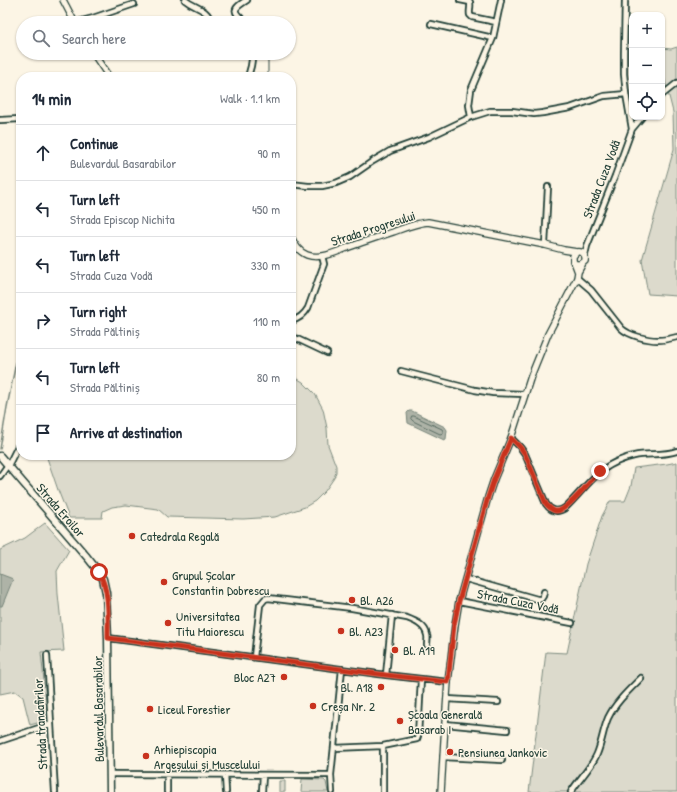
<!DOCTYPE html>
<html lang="en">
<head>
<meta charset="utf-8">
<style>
  :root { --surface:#fff; --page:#f6f6f7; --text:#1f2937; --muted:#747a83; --line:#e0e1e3 }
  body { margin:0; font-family:"Patrick Hand",sans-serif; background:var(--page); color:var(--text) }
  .controls { position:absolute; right:12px; top:12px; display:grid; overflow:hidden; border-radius:8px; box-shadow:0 1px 3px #0004 }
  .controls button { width:36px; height:36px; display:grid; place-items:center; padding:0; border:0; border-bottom:1px solid var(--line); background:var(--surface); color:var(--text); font:20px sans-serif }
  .stop { position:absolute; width:12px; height:12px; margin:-9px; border:3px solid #c8321e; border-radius:50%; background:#fff }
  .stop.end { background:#c8321e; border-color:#fff; box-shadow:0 1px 4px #0008 }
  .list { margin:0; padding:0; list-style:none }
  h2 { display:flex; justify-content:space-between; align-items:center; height:52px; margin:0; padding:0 16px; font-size:17px }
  h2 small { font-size:13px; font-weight:400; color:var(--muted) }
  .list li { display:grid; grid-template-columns:26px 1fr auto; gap:12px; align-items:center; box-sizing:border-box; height:56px; padding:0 16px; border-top:1px solid var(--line) }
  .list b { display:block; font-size:15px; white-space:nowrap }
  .list p { margin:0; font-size:13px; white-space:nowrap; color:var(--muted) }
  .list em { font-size:13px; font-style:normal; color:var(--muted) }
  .icon { flex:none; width:22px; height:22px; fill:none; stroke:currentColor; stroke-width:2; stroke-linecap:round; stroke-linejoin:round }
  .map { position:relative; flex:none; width:677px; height:792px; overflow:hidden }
  .search { position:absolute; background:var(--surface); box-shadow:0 1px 3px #0004; left:16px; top:16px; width:280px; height:44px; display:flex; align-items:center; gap:10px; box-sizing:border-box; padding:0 14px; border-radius:22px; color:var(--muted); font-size:15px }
  .panel { position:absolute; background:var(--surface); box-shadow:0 1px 3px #0004; left:16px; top:72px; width:280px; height:388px; border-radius:16px }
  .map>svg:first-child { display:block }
  .green { fill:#dcdacc; stroke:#7e8c80 }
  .water { fill:#aeb3a7; stroke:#758479 }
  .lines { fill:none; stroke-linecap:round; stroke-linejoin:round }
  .shore { stroke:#586c62; stroke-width:1 }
  .stream { stroke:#758479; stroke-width:1.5 }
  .minor-casing { stroke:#1f3d34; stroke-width:8 }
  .tertiary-casing { stroke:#1f3d34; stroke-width:8 }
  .secondary-casing { stroke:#1f3d34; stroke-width:9 }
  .minor { stroke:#fcf5e5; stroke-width:4.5 }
  .tertiary { stroke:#fcf5e5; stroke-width:5.5 }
  .secondary { stroke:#fcf5e5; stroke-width:6 }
  .route { stroke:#c8321e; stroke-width:5 }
  .poi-dot { fill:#c8321e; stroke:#fcf5e5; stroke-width:1.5 }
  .labels { text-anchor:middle; stroke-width:3; stroke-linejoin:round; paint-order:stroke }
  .street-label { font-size:13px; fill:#1f3d34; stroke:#fcf5e5 }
  .poi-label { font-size:13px; fill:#1f3d34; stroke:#fcf5e5; text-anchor:start }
</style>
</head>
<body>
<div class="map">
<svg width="677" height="792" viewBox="0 0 677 792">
  <rect width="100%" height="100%" fill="#fcf5e5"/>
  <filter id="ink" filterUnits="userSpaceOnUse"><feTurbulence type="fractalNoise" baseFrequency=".025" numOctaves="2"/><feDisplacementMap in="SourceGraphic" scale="8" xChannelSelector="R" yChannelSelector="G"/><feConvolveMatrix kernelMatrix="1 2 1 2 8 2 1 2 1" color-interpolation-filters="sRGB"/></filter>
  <g filter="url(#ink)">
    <path class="green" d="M677,47V296L648,294L642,260L674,149L673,112L662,69V48L671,49Z
      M291,375L303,382L315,394L323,409L327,428L328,445L336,466V472L334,478L325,491L315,501L305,507L275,517L243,519L167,517L158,509L126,505L112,507L103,511L102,518H69L58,490L46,455H291Z
      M677,462V792H529L546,652L567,653L586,564L602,516L610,501H625L631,486L634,468L667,464Z
      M45,523L69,550L57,571L58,594L64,651L41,652L48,720L30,725L23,697L15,691L0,694V550L25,538Z
      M302,779L324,780L326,782L328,792H301Z
      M279,781H285V792H279Z"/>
    <path class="water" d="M409,411H412L445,427L447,430L446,439L444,440L442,439L408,423L407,413Z
      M0,574L13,579L2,606H0Z"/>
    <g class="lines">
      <path class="shore" d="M412,416H414L442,429L443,431V433L440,434L413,421L411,419Z"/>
      <path class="stream" d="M265,53L268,62V77
        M0,449L7,407L21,338"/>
      <g class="minor-casing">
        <path id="minor" d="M185,0C192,6 199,7 205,12C209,15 210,20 213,23
          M460,0L470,2C471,7 469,11 470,15L472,17L496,22
          M74,23L93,18L134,4
          M246,23C233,11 231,10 247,0
          M431,24L493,38
          M248,77L251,66L253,53
          M662,95L677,83
          M471,117L469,105L471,90L493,38L501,0
          M0,120L21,119
          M632,129L642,117
          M291,184L308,186H322L336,183L350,177L373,161L390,151L429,137L471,117L490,111H512L534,114L543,113L570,108L604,96L626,94
          M545,245L548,187
          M585,255L587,246L615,176L632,129L626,94L624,74V53L625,0
          M577,278L591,290L621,328C626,333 632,335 639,337C653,341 662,341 677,337
          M291,321C299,319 304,315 308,308L324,264L322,256
          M291,336L327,353
          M401,371L475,390L493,393L525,394
          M511,438L520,447L525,454L546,504C551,511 557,513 565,508C589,485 598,464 634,456C648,453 663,456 677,451
          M0,476L10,462L21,440
          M466,579L537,599H541L543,596L544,592
          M459,601L572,623
          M108,638L386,675L448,682
          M47,655L55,792
          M254,657L260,605L265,599L268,598L352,608L407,618C415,621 425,625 427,635C428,638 427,642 427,645
          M386,675L392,615
          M447,699L498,702
          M445,724L507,730
          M0,741L51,724
          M334,748L383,746L417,739L418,736L421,679
          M443,757L502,760
          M110,774L331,775
          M225,775L226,792
          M167,792V774
          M262,792L263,775
          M332,792L331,775L342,669
          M383,792V746
          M571,792C579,779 591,768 597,754C602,742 603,730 608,718C615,703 629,690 641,678"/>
      </g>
      <g class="tertiary-casing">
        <path id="tertiary" d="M63,0L75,23
          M93,53L109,77
          M291,237C295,245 299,252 307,255C320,260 337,252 349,247C363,242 378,237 393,232C404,228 416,223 428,222L545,245L564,250L577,252
          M575,264H581L585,261C586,255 583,251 577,252L573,256V261L575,264L578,272
          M441,792L445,724L448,682L455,625L459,601L488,497L494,479L511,438L531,376L548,334L577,278L578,272L583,263"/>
      </g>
      <g class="secondary-casing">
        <path id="secondary" d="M0,456L87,557L95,567L103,579L106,593L108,638L110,792"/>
      </g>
      <use href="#minor" class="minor"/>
      <use href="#tertiary" class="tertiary"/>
      <use href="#secondary" class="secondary"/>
    </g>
  </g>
  <g class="lines" filter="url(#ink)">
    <path class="route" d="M99,572C110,592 108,616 108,638L386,675L448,682L454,625L459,601L488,497L494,479L511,438L520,447L525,454L546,504C549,507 552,511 556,511C566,513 591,479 600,471"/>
  </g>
  <g class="poi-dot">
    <circle cx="132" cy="536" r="4"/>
    <circle cx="164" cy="582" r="4"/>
    <circle cx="352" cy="600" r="4"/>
    <circle cx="168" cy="623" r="4"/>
    <circle cx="341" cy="631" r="4"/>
    <circle cx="395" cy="650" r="4"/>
    <circle cx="284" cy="677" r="4"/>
    <circle cx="381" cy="687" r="4"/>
    <circle cx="313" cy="706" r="4"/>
    <circle cx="150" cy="709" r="4"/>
    <circle cx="400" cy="721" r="4"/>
    <circle cx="450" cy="752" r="4"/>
    <circle cx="146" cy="756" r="4"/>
  </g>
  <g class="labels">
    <g class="street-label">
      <text transform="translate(601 179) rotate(-69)" y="5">Strada Cuza Vodă</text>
      <text transform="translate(373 228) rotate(-18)" y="5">Strada Progresului</text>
      <text transform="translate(61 510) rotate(49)" y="5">Strada Eroilor</text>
      <text transform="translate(518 601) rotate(11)" y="5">Strada Cuza Vodă</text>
      <text transform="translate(98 709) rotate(-91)" y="5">Bulevardul Basarabilor</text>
      <text transform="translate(40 724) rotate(-93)" y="5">Strada trandafirilor</text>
    </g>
    <g class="poi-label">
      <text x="140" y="541">Catedrala Regală</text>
      <text x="172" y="580">Grupul Școlar<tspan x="172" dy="15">Constantin Dobrescu</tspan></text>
      <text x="360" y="605">Bl. A26</text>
      <text x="176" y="621">Universitatea<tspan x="176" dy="15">Titu Maiorescu</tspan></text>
      <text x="349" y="636">Bl. A23</text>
      <text x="403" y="655">Bl. A19</text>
      <text x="276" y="682" text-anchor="end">Bloc A27</text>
      <text x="373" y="692" text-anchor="end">Bl. A18</text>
      <text x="321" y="711">Creșa Nr. 2</text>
      <text x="158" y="714">Liceul Forestier</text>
      <text x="408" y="719">Școala Generală<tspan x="408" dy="15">Basarab I</tspan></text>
      <text x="154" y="754">Arhiepiscopia<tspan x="154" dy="15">Argeșului și Muscelului</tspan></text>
      <text x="458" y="757">Pensiunea Jankovic</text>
    </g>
  </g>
</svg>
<div class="controls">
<button>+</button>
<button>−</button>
<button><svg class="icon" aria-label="locate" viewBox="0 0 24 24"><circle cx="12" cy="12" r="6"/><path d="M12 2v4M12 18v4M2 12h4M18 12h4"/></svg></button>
</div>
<div class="stop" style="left:99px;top:572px"></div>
<div class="stop end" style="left:600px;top:471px"></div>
<div class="search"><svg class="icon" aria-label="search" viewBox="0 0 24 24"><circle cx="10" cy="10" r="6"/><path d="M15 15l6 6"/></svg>Search here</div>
<section class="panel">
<h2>14 min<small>Walk · 1.1 km</small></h2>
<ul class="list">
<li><svg class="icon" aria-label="ahead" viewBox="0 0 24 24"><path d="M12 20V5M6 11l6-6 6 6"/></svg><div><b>Continue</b><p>Bulevardul Basarabilor</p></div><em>90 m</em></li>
<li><svg class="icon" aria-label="left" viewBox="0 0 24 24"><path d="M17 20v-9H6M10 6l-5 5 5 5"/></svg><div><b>Turn left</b><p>Strada Episcop Nichita</p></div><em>450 m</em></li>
<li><svg class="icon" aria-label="left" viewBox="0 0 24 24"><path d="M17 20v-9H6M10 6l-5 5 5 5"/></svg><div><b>Turn left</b><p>Strada Cuza Vodă</p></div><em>330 m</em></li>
<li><svg class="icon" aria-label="right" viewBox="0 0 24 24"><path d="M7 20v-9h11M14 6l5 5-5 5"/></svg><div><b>Turn right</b><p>Strada Păltiniș</p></div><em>110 m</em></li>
<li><svg class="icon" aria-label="left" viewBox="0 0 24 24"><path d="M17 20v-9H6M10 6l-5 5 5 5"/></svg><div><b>Turn left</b><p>Strada Păltiniș</p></div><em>80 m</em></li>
<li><svg class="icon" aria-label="arrive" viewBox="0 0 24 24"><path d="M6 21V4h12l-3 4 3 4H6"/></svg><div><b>Arrive at destination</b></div></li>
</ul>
</section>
</div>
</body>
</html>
